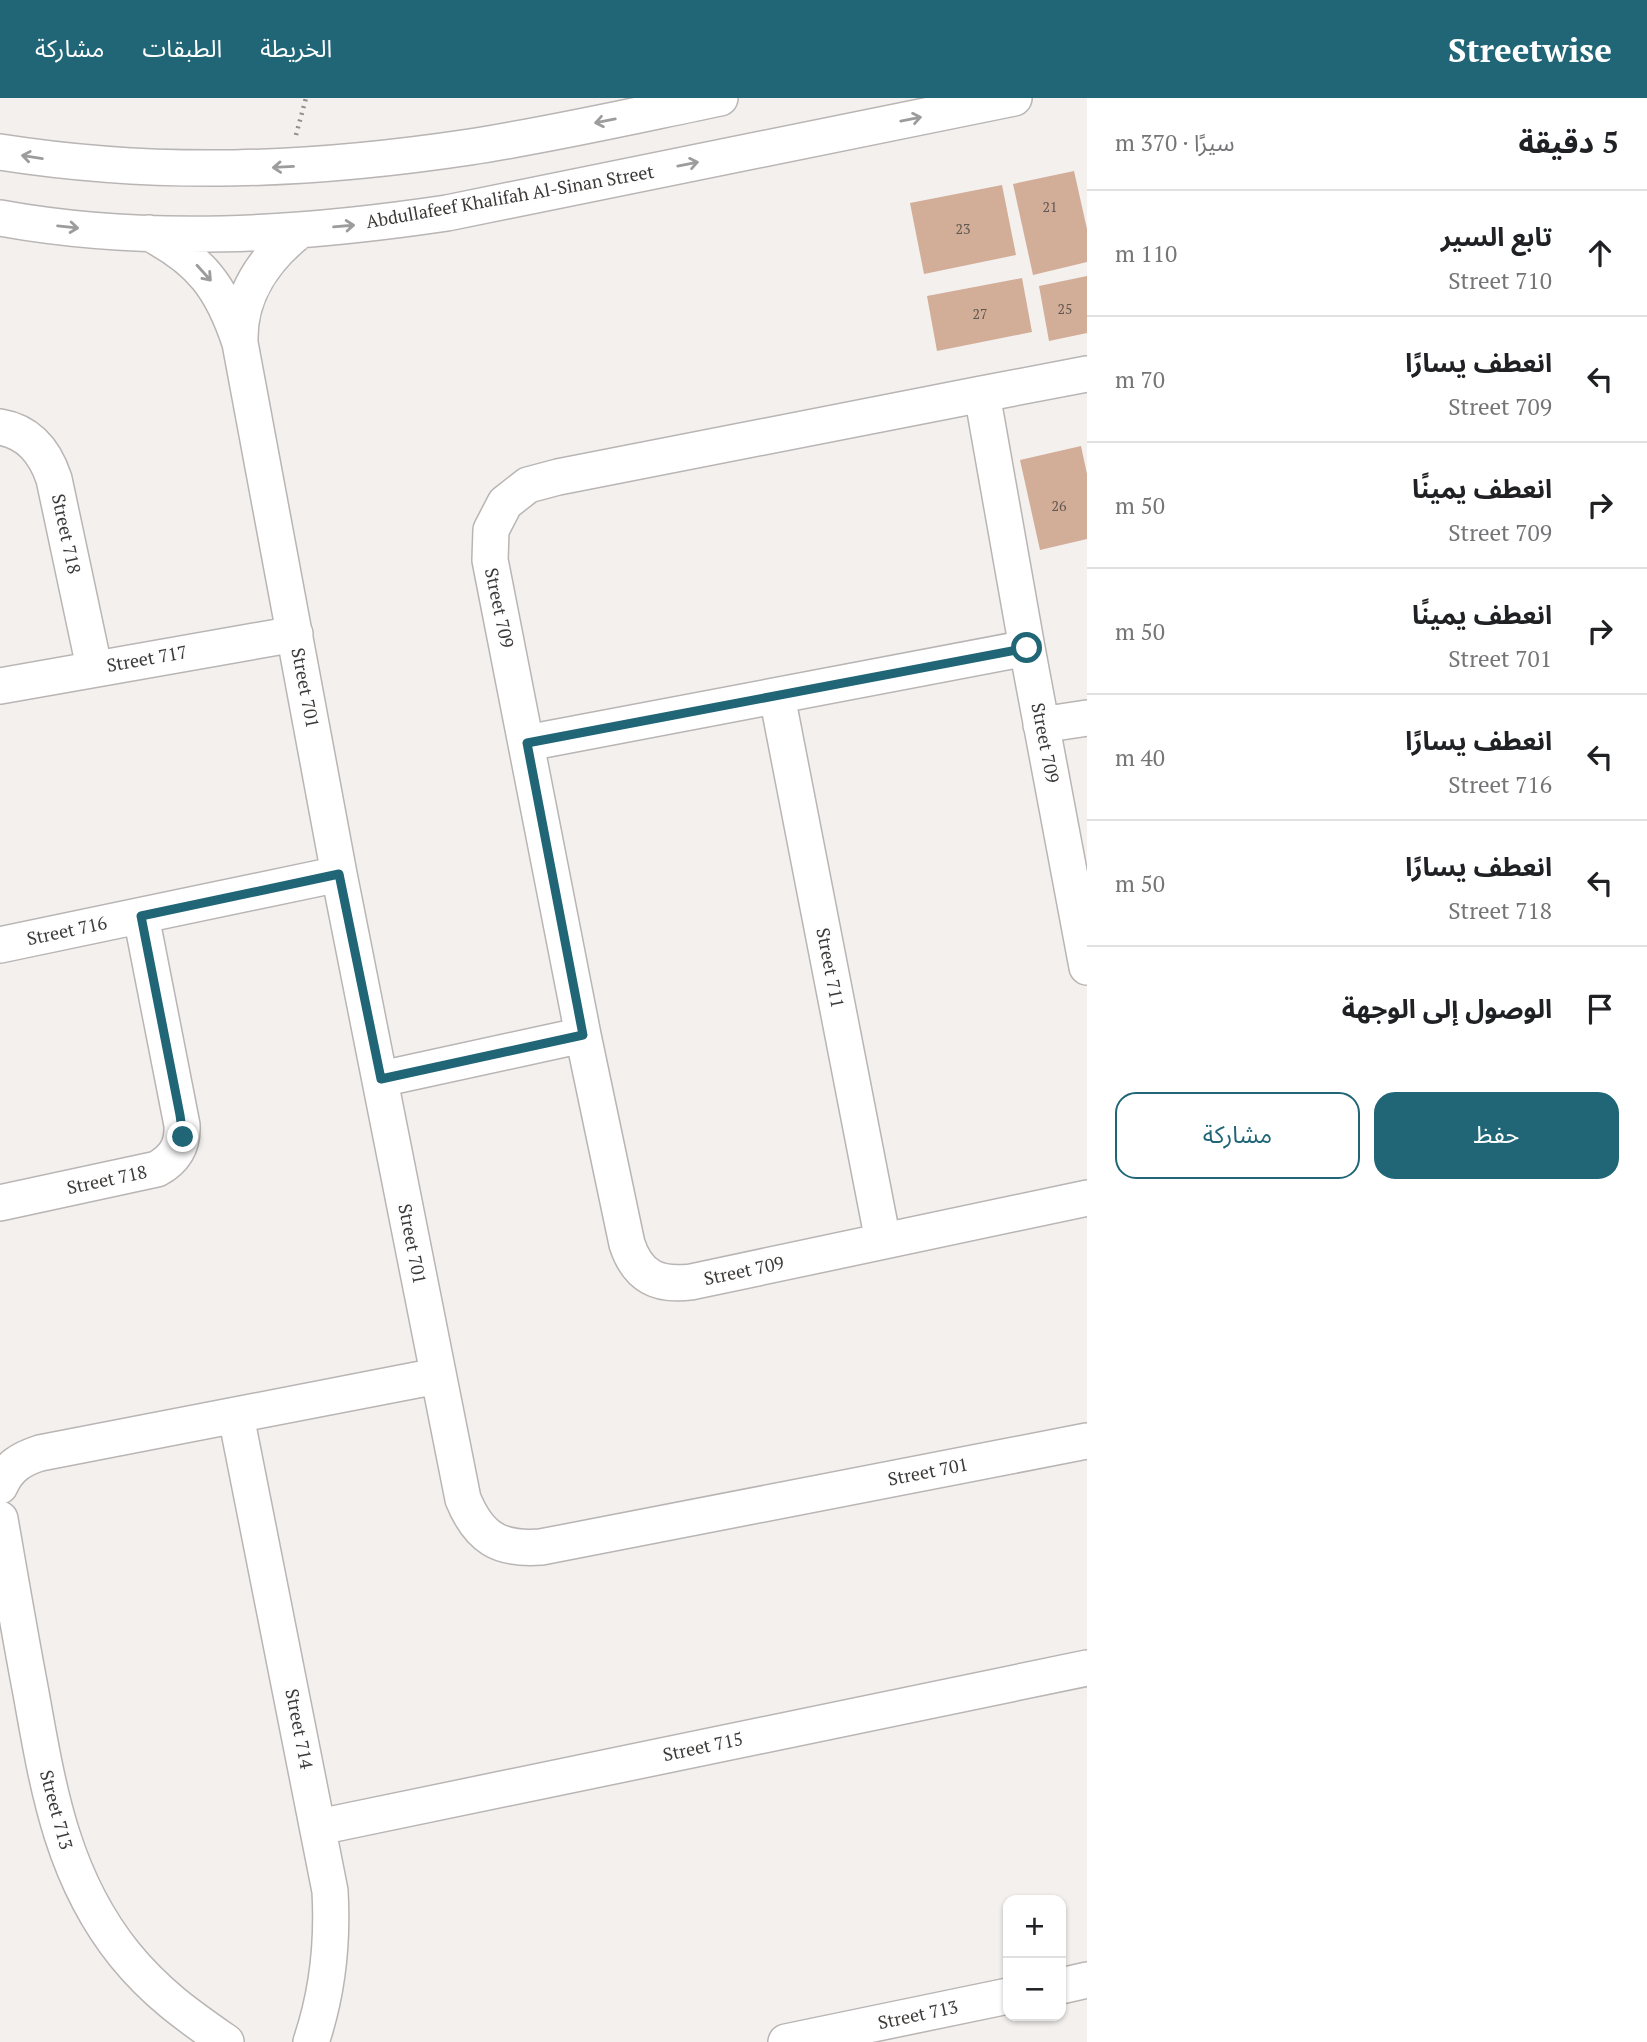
<!DOCTYPE html>
<html lang="ar">
<head>
<meta charset="utf-8">
<style>
  :root { --surface:#fff; --page:#f2f2f2; --text:#202124; --muted:#757577; --line:#e0e0e0; --accent:#206676 }
  body { margin:0; font-family:"PT Serif","Noto Sans Arabic",serif; background:var(--page); color:var(--text); direction:rtl }
  .controls { position:absolute; right:21px; bottom:21px; display:grid; overflow:hidden; border-radius:14px; box-shadow:0 2px 5px #0004 }
  .controls button { width:63px; height:63px; display:grid; place-items:center; padding:0; border:0; border-bottom:2px solid var(--line); background:var(--surface); color:var(--text); font:35px sans-serif }
  .stop { position:absolute; width:21px; height:21px; margin:-16px; border:5px solid #206676; border-radius:50%; background:#fff }
  .stop.end { background:#206676; border-color:#fff; box-shadow:0 2px 7px #0008 }
  .list { margin:0; padding:0; list-style:none }
  h2 { display:flex; justify-content:space-between; align-items:center; height:91px; margin:0; padding:0 28px; font-size:30px }
  h2 small { font-size:23px; font-weight:400; color:var(--muted) }
  .list li { display:grid; grid-template-columns:46px 1fr auto; gap:21px; align-items:center; box-sizing:border-box; height:126px; padding:0 28px; border-top:2px solid var(--line) }
  .list b { display:block; font-size:26px; white-space:nowrap }
  .list p { margin:0; font-size:23px; white-space:nowrap; color:var(--muted) }
  .list em { font-size:23px; font-style:normal; color:var(--muted) }
  .actions { display:flex; gap:14px; padding:21px 28px }
  .actions a { flex:1; padding:16px 0; border:2px solid var(--accent); border-radius:21px; text-align:center; font-size:24px; color:var(--accent) }
  .actions .main { background:var(--accent); color:#fff }
  .icon { flex:none; width:38px; height:38px; fill:none; stroke:currentColor; stroke-width:2; stroke-linecap:round; stroke-linejoin:round }
  .map { position:relative; flex:none; width:1087px; height:1944px; overflow:hidden; direction:ltr }
  header { display:flex; align-items:center; gap:42px; box-sizing:border-box; height:98px; padding:0 35px; background:var(--accent); color:#fff }
  header strong { font-size:33px }
  nav { display:flex; gap:38px; margin-inline-start:auto; font-size:24px }
  main { display:flex }
  aside { flex:1; background:var(--surface) }
  .map>svg:first-child { display:block }
  .building { fill:#d2ad97 }
  .lines { fill:none; stroke-linecap:round; stroke-linejoin:round }
  .minor-casing { stroke:#b9b5b4; stroke-width:38 }
  .path { stroke:#918e8d; stroke-width:4.5; stroke-dasharray:2 5; stroke-linecap:butt }
  .minor { stroke:#fff; stroke-width:35 }
  .oneway { stroke:#9d9c9c }
  .route { stroke:#206676; stroke-width:9 }
  .labels { text-anchor:middle; stroke-width:5; stroke-linejoin:round; paint-order:stroke }
  .number-label { font-size:14px; fill:#615750 }
  .street-label { font-size:18px; fill:#3b3a39; stroke:#fffefe }
</style>
</head>
<body>
<header>
<strong>Streetwise</strong>
<nav><a>الخريطة</a><a>الطبقات</a><a>مشاركة</a></nav>
</header>
<main>
<aside>
<h2>5 دقيقة<small>سيرًا · 370 m</small></h2>
<ul class="list">
<li><svg class="icon" aria-label="ahead" viewBox="0 0 24 24"><path d="M12 20V5M6 11l6-6 6 6"/></svg><div><b>تابع السير</b><p>Street 710</p></div><em>110 m</em></li>
<li><svg class="icon" aria-label="left" viewBox="0 0 24 24"><path d="M17 20v-9H6M10 6l-5 5 5 5"/></svg><div><b>انعطف يسارًا</b><p>Street 709</p></div><em>70 m</em></li>
<li><svg class="icon" aria-label="right" viewBox="0 0 24 24"><path d="M7 20v-9h11M14 6l5 5-5 5"/></svg><div><b>انعطف يمينًا</b><p>Street 709</p></div><em>50 m</em></li>
<li><svg class="icon" aria-label="right" viewBox="0 0 24 24"><path d="M7 20v-9h11M14 6l5 5-5 5"/></svg><div><b>انعطف يمينًا</b><p>Street 701</p></div><em>50 m</em></li>
<li><svg class="icon" aria-label="left" viewBox="0 0 24 24"><path d="M17 20v-9H6M10 6l-5 5 5 5"/></svg><div><b>انعطف يسارًا</b><p>Street 716</p></div><em>40 m</em></li>
<li><svg class="icon" aria-label="left" viewBox="0 0 24 24"><path d="M17 20v-9H6M10 6l-5 5 5 5"/></svg><div><b>انعطف يسارًا</b><p>Street 718</p></div><em>50 m</em></li>
<li><svg class="icon" aria-label="arrive" viewBox="0 0 24 24"><path d="M6 21V4h12l-3 4 3 4H6"/></svg><div><b>الوصول إلى الوجهة</b></div></li>
</ul>
<div class="actions"><a class="main">حفظ</a><a>مشاركة</a></div>
</aside>
<div class="map">
<svg width="1087" height="1944" viewBox="0 0 1087 1944">
  <rect width="100%" height="100%" fill="#f4f0ee"/>
  <path class="building" d="M1074,73L1087,131V164L1033,177L1013,86Z
    M1002,87L1016,157L924,176L910,105Z
    M1087,178V235L1049,243L1039,188Z
    M1022,180L1032,234L937,253L927,198Z
    M1081,348L1087,376V441L1040,452L1020,362Z"/>
  <g class="lines">
    <g class="minor-casing">
      <path id="minor" d="M0,54C160,79 310,73 470,49C554,36 637,17 720,0
        M0,120C148,147 299,137 447,115L1014,0
        M149,135C201,162 222,190 240,245L339,776L463,1401C479,1440 499,1452 541,1449L1087,1343
        M240,242C239,197 265,160 299,133
        M982,296L1087,276
        M0,329C29,334 45,354 54,381L94,569
        M0,588L295,536
        M777,598L883,1143
        M1041,627L1087,620
        M527,645L1027,550
        M0,847L339,776
        M1087,869L1027,550L982,296L558,379L528,387L505,405L491,432L490,462L583,937L627,1146C638,1179 658,1188 691,1184L1087,1100
        M381,981L583,937
        M0,1105L157,1071C175,1061 183,1048 182,1027L141,818
        M236,1318L330,1793C333,1846 328,1894 311,1944
        M0,1388C8,1369 21,1361 40,1355L437,1278
        M0,1421C10,1479 20,1537 31,1595C48,1690 62,1779 125,1857C156,1895 187,1917 226,1944
        M319,1729L1087,1570
        M1061,1888L1087,1882
        M786,1944L1008,1898"/>
    </g>
    <path class="path" d="M296,37L306,0"/>
    <use href="#minor" class="minor"/>
  </g>
  <defs><path id="oneway-shaft" d="M-6 0H5M1.5-3L5.5 0L1.5 3" fill="none" stroke-width="1.6" stroke-linecap="round" stroke-linejoin="round" transform="scale(1.75)"/></defs>
  <g class="oneway">
    <use href="#oneway-shaft" transform="translate(911 21) rotate(-11)"/>
    <use href="#oneway-shaft" transform="translate(605 23) rotate(169)"/>
    <use href="#oneway-shaft" transform="translate(32 59) rotate(-171)"/>
    <use href="#oneway-shaft" transform="translate(688 66) rotate(-11)"/>
    <use href="#oneway-shaft" transform="translate(283 69) rotate(177)"/>
    <use href="#oneway-shaft" transform="translate(344 128) rotate(-5)"/>
    <use href="#oneway-shaft" transform="translate(68 129) rotate(6)"/>
    <use href="#oneway-shaft" transform="translate(204 175) rotate(48)"/>
  </g>
  <g class="lines">
    <path class="route" d="M183,1039L180,1017L141,818L339,776L381,981L583,937L527,645L1027,550"/>
  </g>
  <g class="labels">
    <g class="number-label">
      <text x="1050" y="114">21</text>
      <text x="963" y="136">23</text>
      <text x="1065" y="216">25</text>
      <text x="980" y="221">27</text>
      <text x="1059" y="413">26</text>
    </g>
    <g class="street-label">
      <text transform="translate(510 99) rotate(-10)" y="6">Abdullafeef Khalifah Al-Sinan Street</text>
      <text transform="translate(66 436) rotate(78)" y="6">Street 718</text>
      <text transform="translate(499 510) rotate(78)" y="6">Street 709</text>
      <text transform="translate(147 561) rotate(-10)" y="6">Street 717</text>
      <text transform="translate(305 590) rotate(79)" y="6">Street 701</text>
      <text transform="translate(1045 645) rotate(79)" y="6">Street 709</text>
      <text transform="translate(67 833) rotate(-12)" y="6">Street 716</text>
      <text transform="translate(830 870) rotate(79)" y="6">Street 711</text>
      <text transform="translate(107 1082) rotate(-12)" y="6">Street 718</text>
      <text transform="translate(412 1146) rotate(79)" y="6">Street 701</text>
      <text transform="translate(744 1173) rotate(-12)" y="6">Street 709</text>
      <text transform="translate(928 1374) rotate(-11)" y="6">Street 701</text>
      <text transform="translate(299 1631) rotate(79)" y="6">Street 714</text>
      <text transform="translate(703 1649) rotate(-12)" y="6">Street 715</text>
      <text transform="translate(56 1712) rotate(75)" y="6">Street 713</text>
      <text transform="translate(918 1917) rotate(-12)" y="6">Street 713</text>
    </g>
  </g>
</svg>
<div class="controls">
<button>+</button>
<button>−</button>
</div>
<div class="stop" style="left:1027px;top:550px"></div>
<div class="stop end" style="left:183px;top:1039px"></div>
</div>
</main>
</body>
</html>
